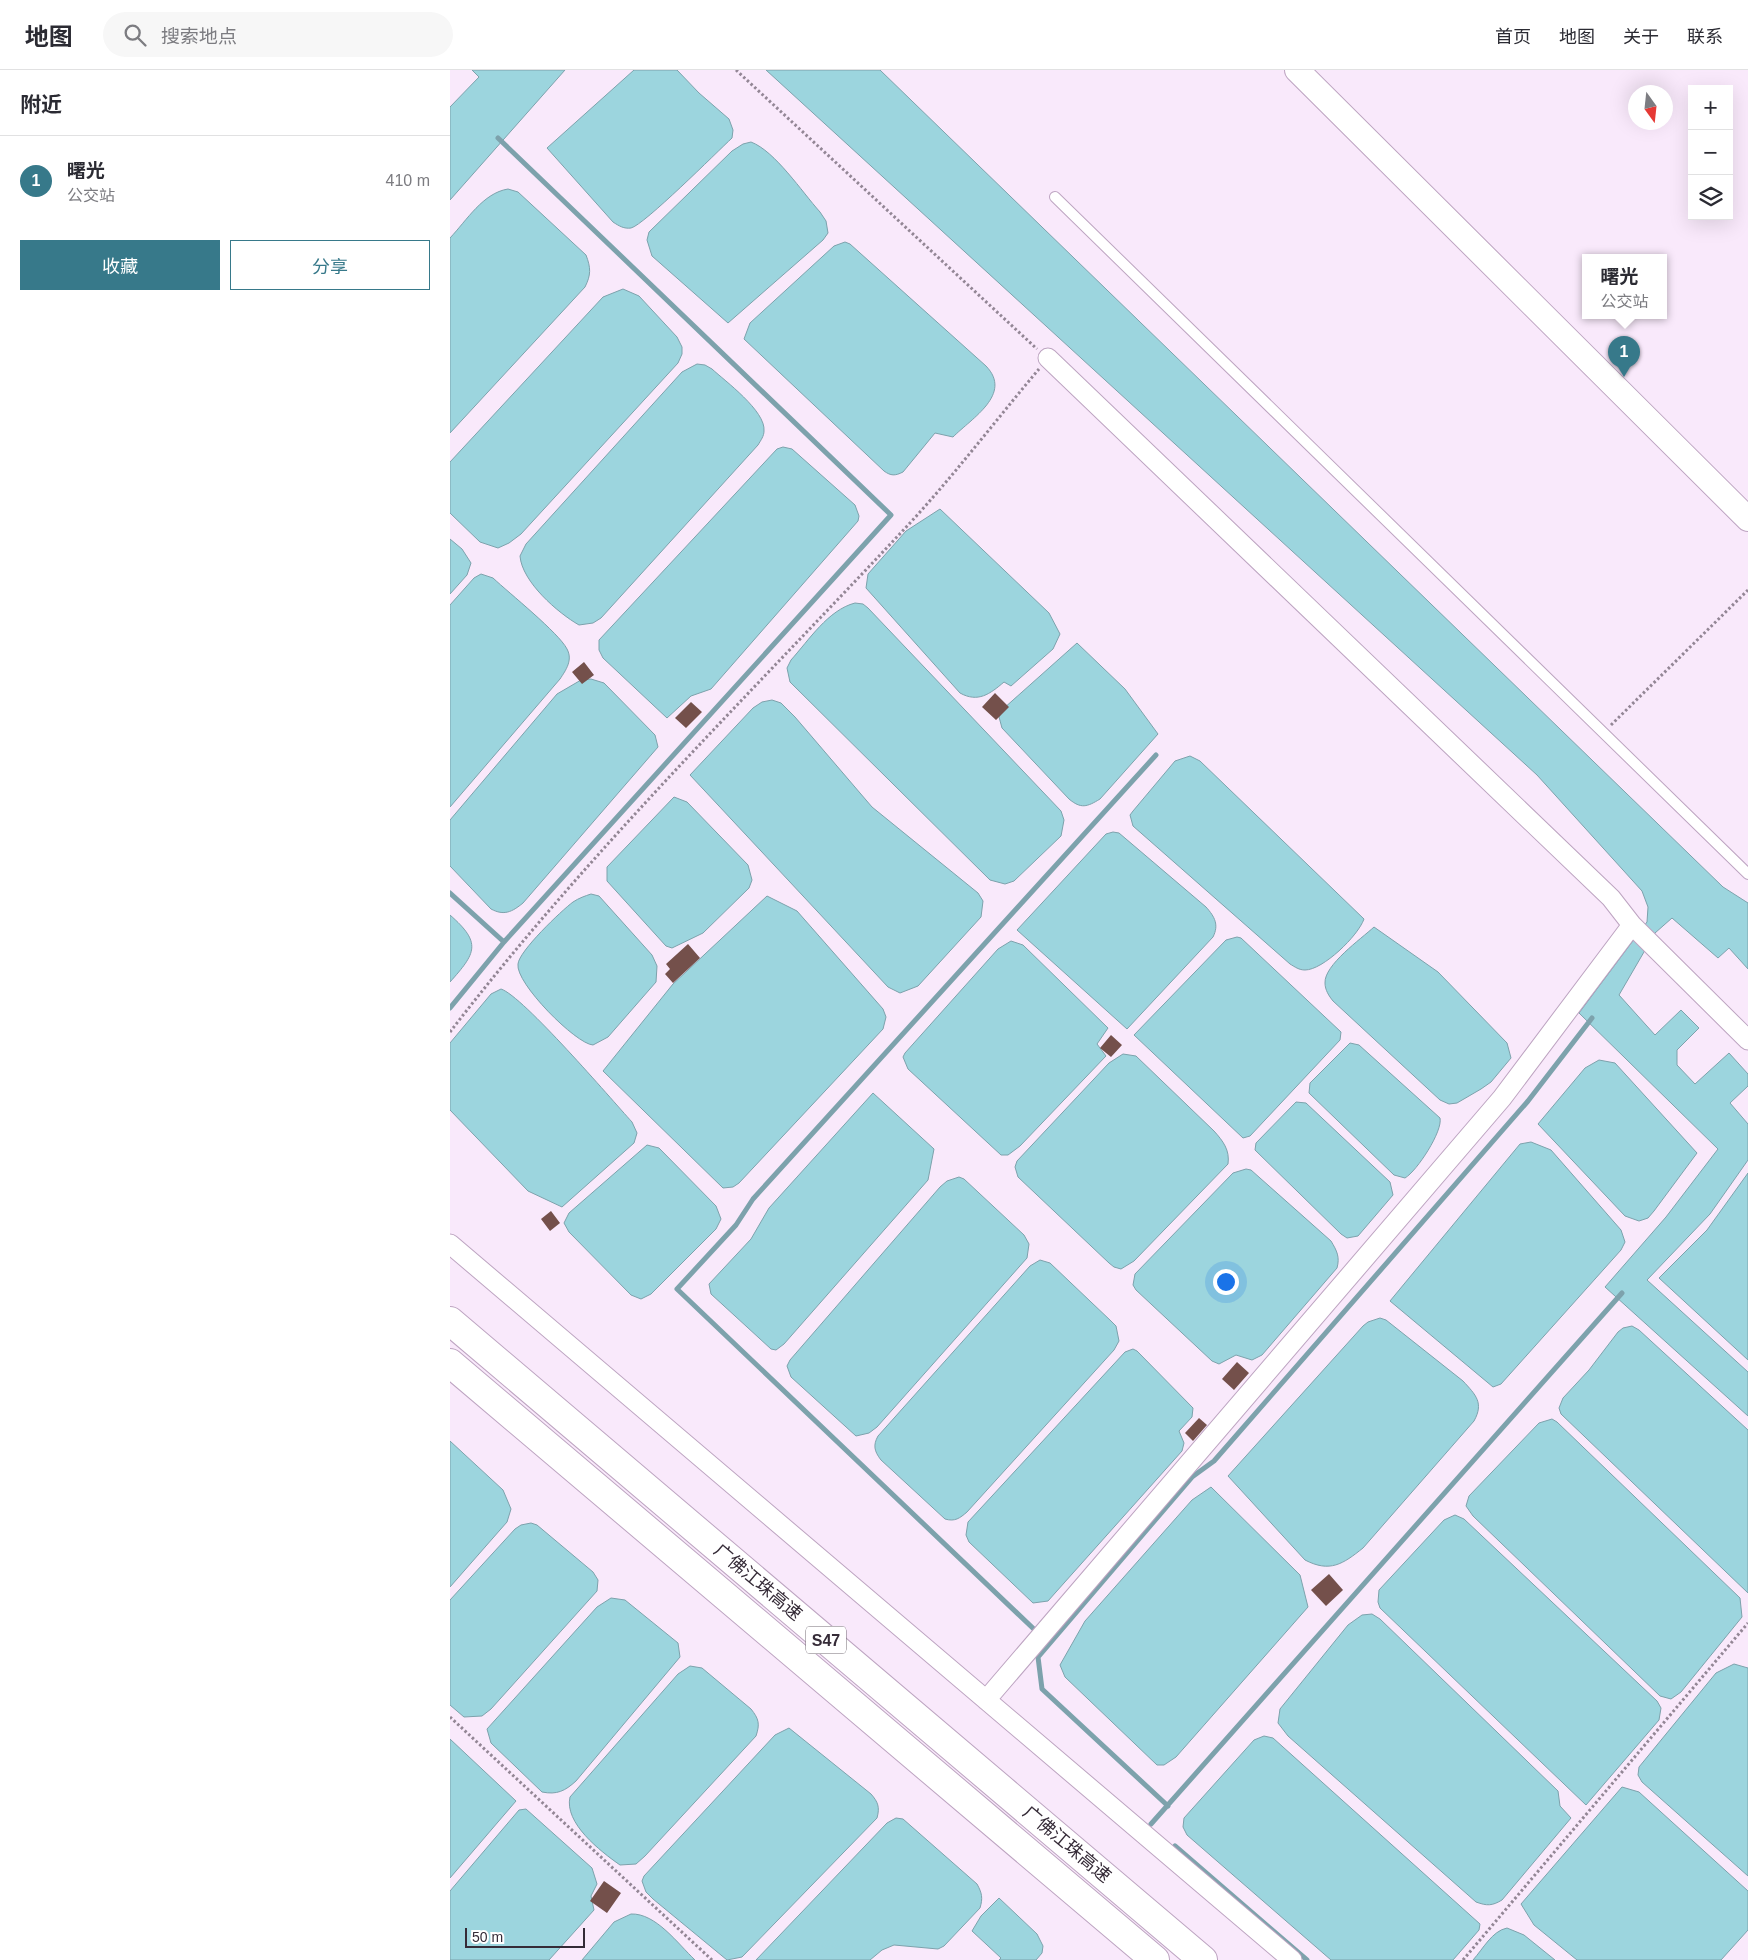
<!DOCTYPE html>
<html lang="zh">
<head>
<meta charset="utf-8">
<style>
  :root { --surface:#fff; --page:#f7f7f7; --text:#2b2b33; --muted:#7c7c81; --line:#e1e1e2; --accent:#37798a }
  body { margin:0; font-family:Arial,"Noto Sans SC",sans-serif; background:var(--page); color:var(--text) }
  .controls { position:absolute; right:15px; top:15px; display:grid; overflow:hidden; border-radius:0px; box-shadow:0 5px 20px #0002 }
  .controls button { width:45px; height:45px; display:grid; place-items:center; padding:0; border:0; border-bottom:1px solid var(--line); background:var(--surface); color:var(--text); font:25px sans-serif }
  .compass { position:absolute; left:1178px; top:15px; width:45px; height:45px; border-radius:50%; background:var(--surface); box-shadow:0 5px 20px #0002; rotate:165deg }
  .scale { position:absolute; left:15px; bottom:12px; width:120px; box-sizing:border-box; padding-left:5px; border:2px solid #352b37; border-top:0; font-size:14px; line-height:18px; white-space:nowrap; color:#352b37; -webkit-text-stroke:4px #fff; paint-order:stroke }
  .you { position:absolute; left:775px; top:1211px; width:18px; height:18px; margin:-12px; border:4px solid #fff; border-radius:50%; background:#1a73e8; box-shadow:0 0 0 8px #1a73e833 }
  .badge { display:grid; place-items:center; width:32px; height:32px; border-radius:50%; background:var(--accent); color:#fff; font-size:16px; font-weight:700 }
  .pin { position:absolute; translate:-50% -41px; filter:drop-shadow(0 1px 2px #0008) }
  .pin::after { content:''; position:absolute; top:26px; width:18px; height:15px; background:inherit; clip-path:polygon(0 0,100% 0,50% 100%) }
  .popup { position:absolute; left:1132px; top:184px; width:85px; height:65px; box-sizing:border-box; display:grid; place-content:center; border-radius:0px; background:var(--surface); filter:drop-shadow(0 1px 4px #0005); font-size:16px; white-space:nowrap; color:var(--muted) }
  .popup b { font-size:19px; color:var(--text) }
  .popup::after { content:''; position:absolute; left:50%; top:100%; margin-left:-10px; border:10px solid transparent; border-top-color:var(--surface) }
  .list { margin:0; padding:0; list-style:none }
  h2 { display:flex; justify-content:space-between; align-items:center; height:65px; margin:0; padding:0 20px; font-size:21px }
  h2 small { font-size:16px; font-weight:400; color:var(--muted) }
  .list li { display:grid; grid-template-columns:32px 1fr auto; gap:15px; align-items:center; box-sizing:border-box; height:90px; padding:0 20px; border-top:1px solid var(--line) }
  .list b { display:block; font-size:19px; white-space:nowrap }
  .list p { margin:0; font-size:16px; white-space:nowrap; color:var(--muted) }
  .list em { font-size:16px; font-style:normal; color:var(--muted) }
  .actions { display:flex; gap:10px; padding:15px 20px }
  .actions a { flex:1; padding:11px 0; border:1px solid var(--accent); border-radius:0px; text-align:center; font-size:18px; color:var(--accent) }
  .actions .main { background:var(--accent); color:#fff }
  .icon { flex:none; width:28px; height:28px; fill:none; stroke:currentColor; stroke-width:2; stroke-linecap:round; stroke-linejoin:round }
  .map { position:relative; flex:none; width:1298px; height:1890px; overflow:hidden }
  header { display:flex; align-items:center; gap:30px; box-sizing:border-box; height:70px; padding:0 25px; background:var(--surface); border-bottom:1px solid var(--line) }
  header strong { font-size:24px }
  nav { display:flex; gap:28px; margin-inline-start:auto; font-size:18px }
  .search { width:350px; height:45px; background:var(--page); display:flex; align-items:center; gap:12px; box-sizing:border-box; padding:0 18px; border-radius:28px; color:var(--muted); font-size:19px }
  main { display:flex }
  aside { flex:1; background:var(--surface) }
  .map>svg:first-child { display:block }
  .water { fill:#9cd5de; stroke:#7da2ac }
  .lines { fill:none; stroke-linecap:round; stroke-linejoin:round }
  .stream { stroke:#7da2ac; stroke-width:5 }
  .building { fill:#74504b }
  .service-casing { stroke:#bda4c1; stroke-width:12 }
  .minor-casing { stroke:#bda4c1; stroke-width:21 }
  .tertiary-casing { stroke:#bda4c1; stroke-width:26 }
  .motorway-casing { stroke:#bda4c1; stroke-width:30 }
  .path { stroke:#938695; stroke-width:3; stroke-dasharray:2.5 2.5; stroke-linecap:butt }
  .service { stroke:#fff; stroke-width:10 }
  .minor { stroke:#fff; stroke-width:19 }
  .tertiary { stroke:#fff; stroke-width:24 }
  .motorway { stroke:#fff; stroke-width:28 }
  .labels { text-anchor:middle; stroke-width:5; stroke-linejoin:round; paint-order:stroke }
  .shield { fill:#fff; stroke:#726b73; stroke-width:1 }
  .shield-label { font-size:16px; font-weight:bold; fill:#352b37 }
  .street-label { font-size:18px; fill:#352b37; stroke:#fff }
</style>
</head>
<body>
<header>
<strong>地图</strong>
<div class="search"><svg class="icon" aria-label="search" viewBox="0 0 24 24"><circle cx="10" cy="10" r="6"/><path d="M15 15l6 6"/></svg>搜索地点</div>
<nav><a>首页</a><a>地图</a><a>关于</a><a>联系</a></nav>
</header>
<main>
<aside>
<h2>附近<small></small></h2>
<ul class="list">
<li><span class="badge">1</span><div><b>曙光</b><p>公交站</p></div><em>410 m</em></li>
</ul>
<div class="actions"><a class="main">收藏</a><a>分享</a></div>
</aside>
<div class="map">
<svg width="1298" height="1890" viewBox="0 0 1298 1890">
  <rect width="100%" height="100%" fill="#f9e9fb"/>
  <path class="water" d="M22,0H115L0,130V37L29,7Z
    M184,0H227L249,23L279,49L283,60L282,68C267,82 194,155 181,158C174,159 169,156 163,152L97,78Z
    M316,0H430L1273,817L1298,833V899L1279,878L1268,888L1222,848L1205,863L1169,925L1205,965L1231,940L1249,958L1227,980V995L1245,1014L1279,983L1298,1004V1016L1280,1033L1298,1054V1090L1260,1144L1197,1210L1298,1302V1346L1155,1217L1216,1147L1268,1079L1129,943L1197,852L1198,837L1192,821L1087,705Z
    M301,72C325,81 352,122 370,142L376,151L378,163L373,170L278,253L202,186L197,170L199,162L282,81L293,74Z
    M58,119L68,122L136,185C141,198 141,205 135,217L0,363V168C17,150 33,123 58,119Z
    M395,172L400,174L536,296C563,324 522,348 503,367L485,363L453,402C445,406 441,406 434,401L294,269L300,253L384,176Z
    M173,219L189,226L227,267L232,277V284L228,293L71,464L59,473L48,478L30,472L0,443V392L153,227Z
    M247,294L255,295L262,299C275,311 316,341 314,361C314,366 311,370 308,375L151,548L143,553L129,555C108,543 72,512 70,486L76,474L232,302Z
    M333,377L342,379L405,435L409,446L408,451L261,619L241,626L217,648L153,588L149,580V570L327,379Z
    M490,439L599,543L610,564L603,579L561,616L554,612C540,624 528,633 510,623L416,518L418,504L456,461Z
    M0,469L12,479L21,493L17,505L0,524Z
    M31,504L43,508C59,523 109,563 117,579C123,590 116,600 110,609L0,737V535L24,508Z
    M405,533L413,534L418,538L611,741L614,750L611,766L564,811L555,814L540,810L340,612L337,598L341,590C359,570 378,540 405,533Z
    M627,573L675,619L708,664L650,729C637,737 631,739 619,729L552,658L549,647L553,639Z
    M141,609L154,613L205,665L208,677L73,833C62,842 54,846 41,839L0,796V750L107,624L131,610Z
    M322,630L331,633L345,647L422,737L528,823L533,831L531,847L468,916L450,923L438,917L240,705L303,638L312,632Z
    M740,686L750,691L914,849C908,866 873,900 855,900C849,900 845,897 840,894L683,756L680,745L683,741L725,691Z
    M224,727L237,732L298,795L302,810L299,818L253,863L222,878L216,876L157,811V797Z
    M663,762L669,763L756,837C765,847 769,855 763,867L677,959L567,860L656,764Z
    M141,824L149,826L202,885L207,896L206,912L158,967L143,975C126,974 65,913 68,894C69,881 111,841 123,832C129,828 135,826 141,824Z
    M317,826L347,841L433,939L436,947L433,959L289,1113L283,1117L273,1118L153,1001L223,914Z
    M0,845C32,873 26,883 0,912Z
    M924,857L988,902L1057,973L1061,988L1041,1012L1031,1019L1007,1033L999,1034L990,1030L883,931C879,926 875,920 875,913C874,895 911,869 924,857Z
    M787,867L791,868L891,962L890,970L800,1066L793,1068L684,965L776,870Z
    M561,871L573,875L658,958L647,974L656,986L570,1076L558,1085H551L458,999L453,987L455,983L548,879Z
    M51,919C73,926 161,1029 182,1052L187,1063L184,1073L112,1137L78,1121L0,1040V973L41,924Z
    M900,973L909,975L990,1048C993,1061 967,1101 955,1108L944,1105L859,1023L860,1013Z
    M673,984L686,986L764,1061C773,1071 780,1080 778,1094L684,1191L671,1199L664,1197L659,1193L568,1107L565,1097L567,1091L659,993Z
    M1149,990L1165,993L1247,1083L1204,1141L1198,1148L1189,1151L1175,1146L1088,1054L1135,998Z
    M423,1023L484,1079L478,1110L334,1274L326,1280L321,1279L261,1224L259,1214L301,1169L319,1138Z
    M846,1032L856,1033L940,1112L943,1125L908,1166L897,1168L891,1164L805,1080L806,1073Z
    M1081,1072L1101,1080L1171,1160L1175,1172L1171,1180L1051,1314L1043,1317L940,1231L1070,1074Z
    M197,1075L209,1078L266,1136L271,1149L266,1159L201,1224L191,1229L181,1225L119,1162L114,1153L119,1143Z
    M796,1099L801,1100L881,1171C887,1181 890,1187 887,1198L812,1285L802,1290L786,1285L769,1294L762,1291L686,1220L683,1215L685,1204L783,1103Z
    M1298,1103V1290L1209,1208L1257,1160Z
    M509,1107L514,1109L574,1165L579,1174L577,1188L427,1357L419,1363L406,1366L341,1307L337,1296L340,1290L490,1117L497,1111Z
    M590,1190L600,1193L661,1251L666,1256L669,1271L664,1280L517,1442C510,1448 505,1452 495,1449L431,1390C424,1381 423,1375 428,1366L580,1196Z
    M930,1248L936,1250L1013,1311C1026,1325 1034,1333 1024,1351L913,1478C893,1494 880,1503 855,1490L778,1406L913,1256L918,1252Z
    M1182,1256L1189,1260L1298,1360V1523L1111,1344L1109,1338L1113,1328L1139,1300L1168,1262L1173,1258Z
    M683,1279L687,1281L743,1338L742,1347L729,1361L734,1373L732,1381L606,1522L598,1531L583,1533L519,1472L516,1465L518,1452L675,1282Z
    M1102,1349L1107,1352L1290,1528L1292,1547L1231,1622L1221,1629L1210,1626L1023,1446L1016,1436L1019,1426L1089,1353Z
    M0,1371L53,1420L61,1439L57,1452L0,1517Z
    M761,1417L850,1505L858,1537L726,1687L714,1695H707L615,1607L610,1595L635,1551L742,1430Z
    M1005,1445L1014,1449L1207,1631L1211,1638L1209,1650L1136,1735L930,1538L928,1532L929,1520L994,1450Z
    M81,1453L87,1455L143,1502L148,1510L147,1521L41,1639L32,1646L14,1647L0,1635V1530L65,1459L71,1455Z
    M161,1528L175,1530L228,1573L230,1587L126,1711C115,1721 107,1725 92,1722L41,1673L37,1659L147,1537Z
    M922,1544L930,1549L1108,1721L1110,1736L1121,1748L1052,1830C1042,1836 1037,1836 1026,1832L838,1666L828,1653L830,1639L898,1555L912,1545Z
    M1284,1594L1298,1598V1806L1192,1712L1188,1705L1189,1697L1266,1603Z
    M240,1596L252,1598L301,1639C309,1649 310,1654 306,1666L195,1786L186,1794L170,1795C150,1781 114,1753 120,1727L228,1604Z
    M339,1658L421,1724C428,1732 430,1737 427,1748L292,1887L277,1890L203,1829L196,1822L192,1811L194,1806L325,1665Z
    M814,1666L823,1668L1030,1854L1029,1860L1003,1890H881L737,1765L733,1757L734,1748L804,1670Z
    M0,1669L66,1731L0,1808Z
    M1172,1717L1189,1722L1298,1821V1860L1271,1890H1127L1084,1855L1071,1834Z
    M76,1739L142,1798L147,1814L141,1826L144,1840L99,1890H0V1821L69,1740Z
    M446,1748L453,1749L527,1814C532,1823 533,1828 530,1838L494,1876L488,1879L444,1875L432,1880L420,1890H306L437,1753Z
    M549,1828L587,1864L593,1876L592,1883L586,1890H549L551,1888L522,1861L531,1846Z
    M181,1844C206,1843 228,1874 245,1890H132L164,1852Z
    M1057,1858L1074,1865L1105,1890H1023C1033,1879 1042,1861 1057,1858Z"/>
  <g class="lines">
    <path class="stream" d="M0,823L54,872
      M0,938L54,872L441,445L48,68
      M588,1563L227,1219L286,1155L303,1129L706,685
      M718,1736L592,1619L588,1587L742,1407L764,1391L1078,1031L1142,948
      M701,1754L1172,1223
      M725,1776L857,1890"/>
  </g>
  <path class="building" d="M134,592L144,605L132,614L122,602Z
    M545,623L559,637L546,650L532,637Z
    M241,632L252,642L236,658L225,648Z
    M238,874L250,888L223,913L215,904L220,899L216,894Z
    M661,965L672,975L661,987L650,978Z
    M101,1141L110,1153L100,1161L91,1149Z
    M787,1292L799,1303L784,1320L772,1309Z
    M749,1348L757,1355L743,1371L735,1363Z
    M879,1504L893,1520L876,1536L861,1520Z
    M154,1811L171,1823L157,1843L140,1831Z"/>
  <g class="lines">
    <g class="service-casing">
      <path id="service" d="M605,127L1298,804"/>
    </g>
    <g class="minor-casing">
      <path id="minor" d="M598,288L1161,828L1182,855L1298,970
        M0,1174L842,1890
        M536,1630L1052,1028L1182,855"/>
    </g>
    <g class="tertiary-casing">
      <path id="tertiary" d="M847,0L1298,449"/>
    </g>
    <g class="motorway-casing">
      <path id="motorway" d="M0,1251L753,1890
        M0,1293L705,1890"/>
    </g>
    <path class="path" d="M286,0L587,279
      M1161,655L1298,520
      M0,962C139,781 304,620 460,453C505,404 546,350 589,299
      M0,1647L262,1890
      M1013,1890L1298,1553"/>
    <use href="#service" class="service"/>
    <use href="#minor" class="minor"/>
    <use href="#tertiary" class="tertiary"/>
    <use href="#motorway" class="motorway"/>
  </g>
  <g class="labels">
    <rect class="shield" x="356" y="1556.5" width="40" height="27" rx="4"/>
    <g class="shield-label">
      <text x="376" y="1576">S47</text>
    </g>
    <g class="street-label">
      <text transform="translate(308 1512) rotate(40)" y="6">广佛江珠高速</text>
      <text transform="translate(617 1774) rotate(40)" y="6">广佛江珠高速</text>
    </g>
  </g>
</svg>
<div class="controls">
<button>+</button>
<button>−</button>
<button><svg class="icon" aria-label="layers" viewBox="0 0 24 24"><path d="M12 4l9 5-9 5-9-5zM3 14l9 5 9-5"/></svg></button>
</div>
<svg class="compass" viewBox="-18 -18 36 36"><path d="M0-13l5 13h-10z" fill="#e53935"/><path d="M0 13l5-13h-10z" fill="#7c7c81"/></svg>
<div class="scale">50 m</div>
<div class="you"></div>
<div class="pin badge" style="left:1174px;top:307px">1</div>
<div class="popup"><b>曙光</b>公交站</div>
</div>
</main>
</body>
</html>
